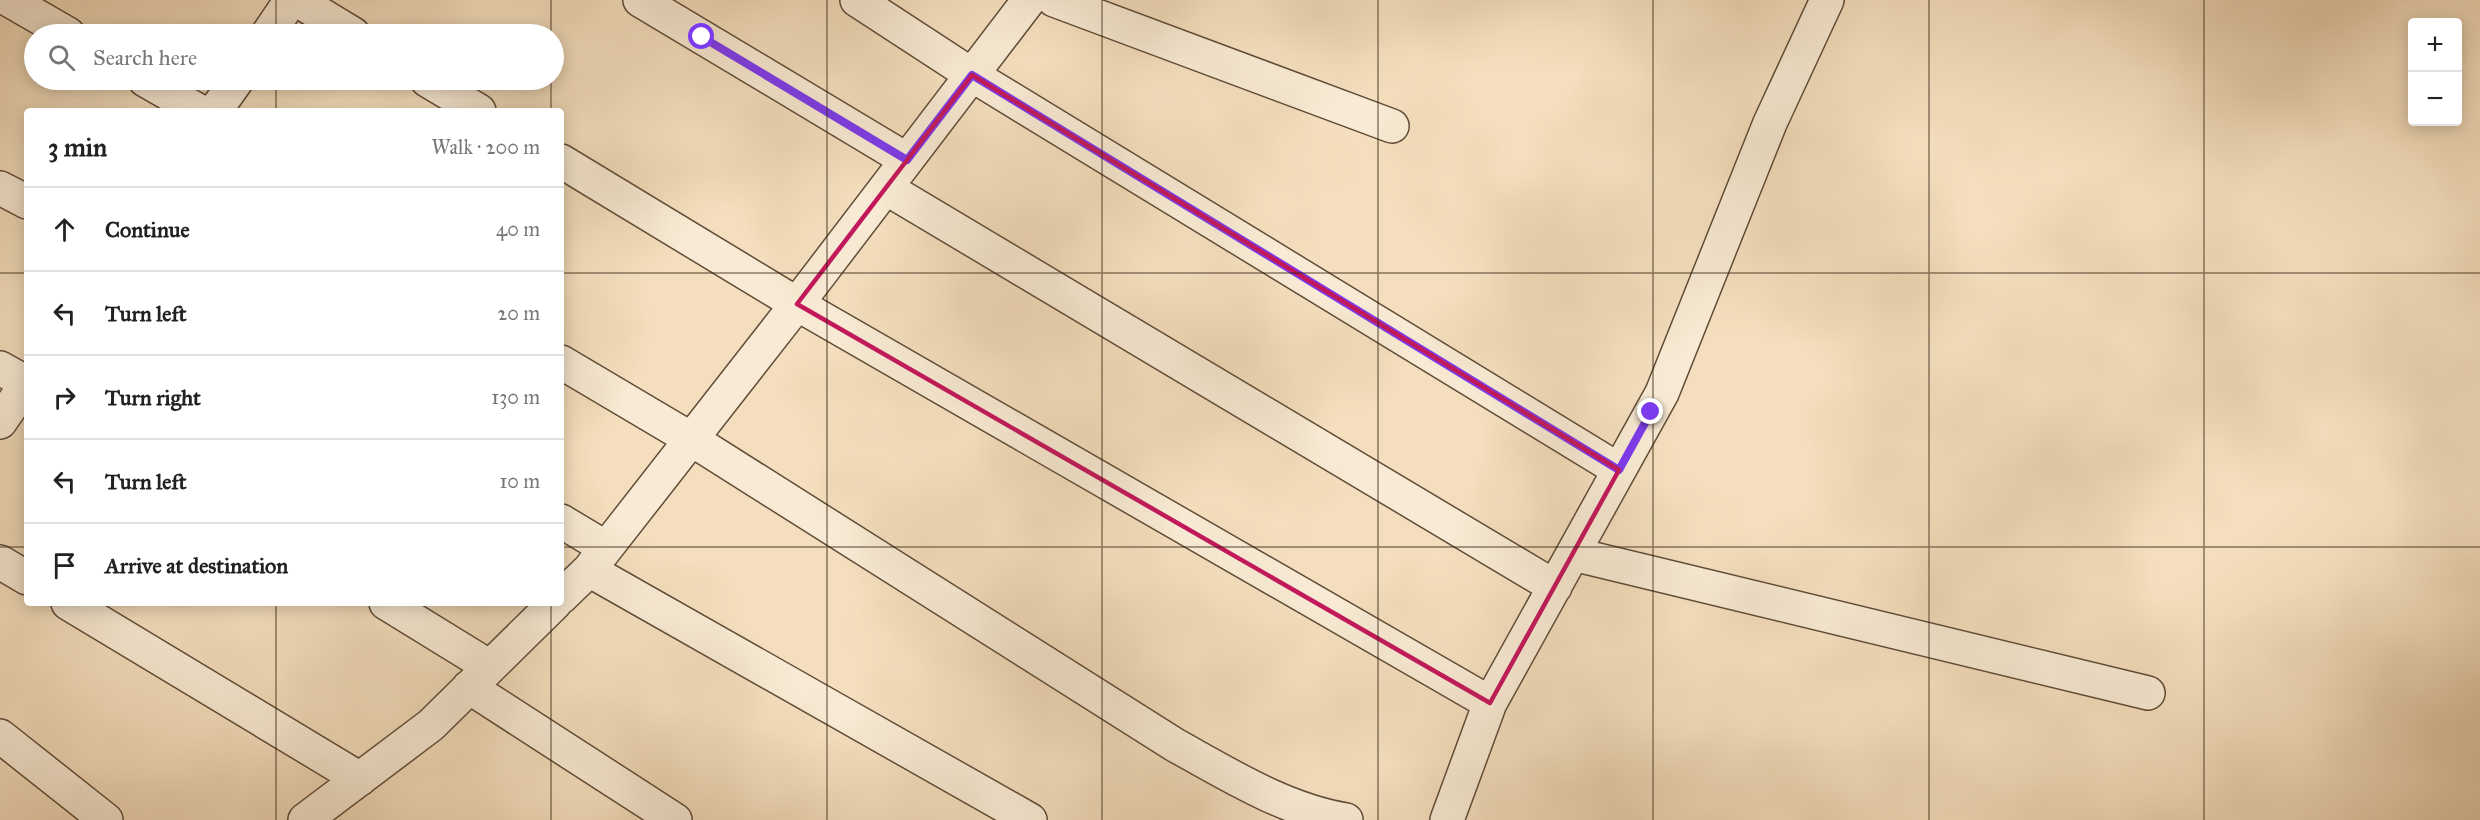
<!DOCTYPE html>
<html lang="en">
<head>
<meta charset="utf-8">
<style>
  :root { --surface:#fff; --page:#f2f2f2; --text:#222; --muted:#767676; --line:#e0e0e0 }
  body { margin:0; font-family:"IM FELL Great Primer",serif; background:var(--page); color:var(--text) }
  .controls { position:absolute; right:18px; top:18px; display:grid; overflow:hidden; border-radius:6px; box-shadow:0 3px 15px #0003 }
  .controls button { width:54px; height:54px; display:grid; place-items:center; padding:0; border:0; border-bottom:2px solid var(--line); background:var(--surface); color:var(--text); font:30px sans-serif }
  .stop { position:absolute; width:18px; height:18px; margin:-14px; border:4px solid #7c3aed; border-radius:50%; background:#fff }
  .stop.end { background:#7c3aed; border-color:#fff; box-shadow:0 2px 6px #0008 }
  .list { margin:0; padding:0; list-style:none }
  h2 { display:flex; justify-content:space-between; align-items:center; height:78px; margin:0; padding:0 24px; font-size:26px }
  h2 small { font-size:20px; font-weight:400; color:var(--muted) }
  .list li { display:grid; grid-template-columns:39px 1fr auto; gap:18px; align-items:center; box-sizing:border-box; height:84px; padding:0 24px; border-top:2px solid var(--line) }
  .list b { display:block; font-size:22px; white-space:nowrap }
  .list em { font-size:20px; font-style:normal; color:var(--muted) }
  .icon { flex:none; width:33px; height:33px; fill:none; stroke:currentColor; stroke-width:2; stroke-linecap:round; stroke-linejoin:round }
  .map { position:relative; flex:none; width:2480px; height:820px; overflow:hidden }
  .search { position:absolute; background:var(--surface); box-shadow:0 3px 15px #0003; left:24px; top:24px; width:540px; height:66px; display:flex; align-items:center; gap:15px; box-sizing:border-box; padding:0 21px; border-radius:33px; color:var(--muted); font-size:22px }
  .panel { position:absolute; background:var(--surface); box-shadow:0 3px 15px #0003; left:24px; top:108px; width:540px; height:498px; border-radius:6px }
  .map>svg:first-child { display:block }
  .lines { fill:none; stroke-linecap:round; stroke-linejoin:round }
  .street-casing { stroke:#604c38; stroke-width:36 }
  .street { stroke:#f8ead4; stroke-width:33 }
  .route { stroke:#7c3aed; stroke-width:8 }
  .marked { fill:none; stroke:#c2185b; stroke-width:4.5; stroke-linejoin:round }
  .grid { fill:none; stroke:#2f1b0b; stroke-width:1.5; stroke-opacity:0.55 }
</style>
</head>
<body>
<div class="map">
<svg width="2480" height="820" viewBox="0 0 2480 820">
  <rect width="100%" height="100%" fill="#f4debd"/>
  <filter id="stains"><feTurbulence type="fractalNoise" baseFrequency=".00333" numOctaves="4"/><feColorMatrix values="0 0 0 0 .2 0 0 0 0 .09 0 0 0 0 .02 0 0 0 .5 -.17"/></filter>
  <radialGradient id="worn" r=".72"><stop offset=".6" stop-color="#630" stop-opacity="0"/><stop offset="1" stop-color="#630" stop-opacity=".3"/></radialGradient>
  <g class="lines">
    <g class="street-casing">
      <path id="street" d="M9,0L68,34
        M297,0L353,34
        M640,0L907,160
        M857,0L972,75L1619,470
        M1054,0L1392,126
        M268,34L291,0
        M145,80L199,111
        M427,80L479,111
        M215,111L237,80
        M561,161L797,304L1490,703
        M0,188L27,202
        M886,188L1555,587
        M561,362L691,439L1175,745C1229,775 1285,810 1346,820
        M0,368L27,383
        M0,422L27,383
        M561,521L606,548
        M1573,554L2148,693
        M0,562L27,578
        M589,570L1030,820
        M561,597L589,570L797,304L1029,0
        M68,603L360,779
        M386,603L490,667
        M469,687L675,820
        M0,736L106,820
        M305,820L431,725L555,603
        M1447,820L1490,703L1662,393L1770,123L1827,0"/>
    </g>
    <use href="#street" class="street"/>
  </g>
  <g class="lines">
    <path class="route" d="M702,37L907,160L972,75L1619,470L1651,412"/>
  </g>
  <path class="marked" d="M972,75L1619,470L1490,703L797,304Z"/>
  <path class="grid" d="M276,0V34M551,0V34M827,0V820M1102,0V820M1378,0V820M1653,0V820M1929,0V820M2204,0V820M276,80V111M551,80V111M0,273H27M561,273H2480M0,547H27M561,547H2480M276,603V820M551,603V820"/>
  <rect width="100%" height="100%" filter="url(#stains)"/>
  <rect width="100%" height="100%" fill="url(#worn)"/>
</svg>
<div class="controls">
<button>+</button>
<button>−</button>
</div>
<div class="stop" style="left:702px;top:37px"></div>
<div class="stop end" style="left:1651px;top:412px"></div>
<div class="search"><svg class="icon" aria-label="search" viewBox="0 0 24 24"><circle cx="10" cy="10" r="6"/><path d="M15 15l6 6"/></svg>Search here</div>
<section class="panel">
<h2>3 min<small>Walk · 200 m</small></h2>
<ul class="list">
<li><svg class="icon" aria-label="ahead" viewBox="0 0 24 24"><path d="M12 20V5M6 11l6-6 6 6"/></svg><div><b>Continue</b></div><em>40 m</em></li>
<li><svg class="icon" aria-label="left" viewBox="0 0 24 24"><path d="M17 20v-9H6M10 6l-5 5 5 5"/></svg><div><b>Turn left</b></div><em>20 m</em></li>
<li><svg class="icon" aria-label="right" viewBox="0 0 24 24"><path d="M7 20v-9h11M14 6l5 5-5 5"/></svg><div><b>Turn right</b></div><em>130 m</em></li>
<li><svg class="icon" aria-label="left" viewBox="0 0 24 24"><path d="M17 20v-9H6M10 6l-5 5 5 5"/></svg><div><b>Turn left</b></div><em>10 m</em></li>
<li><svg class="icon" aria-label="arrive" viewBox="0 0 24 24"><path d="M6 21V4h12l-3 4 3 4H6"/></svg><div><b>Arrive at destination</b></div></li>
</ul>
</section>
</div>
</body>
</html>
